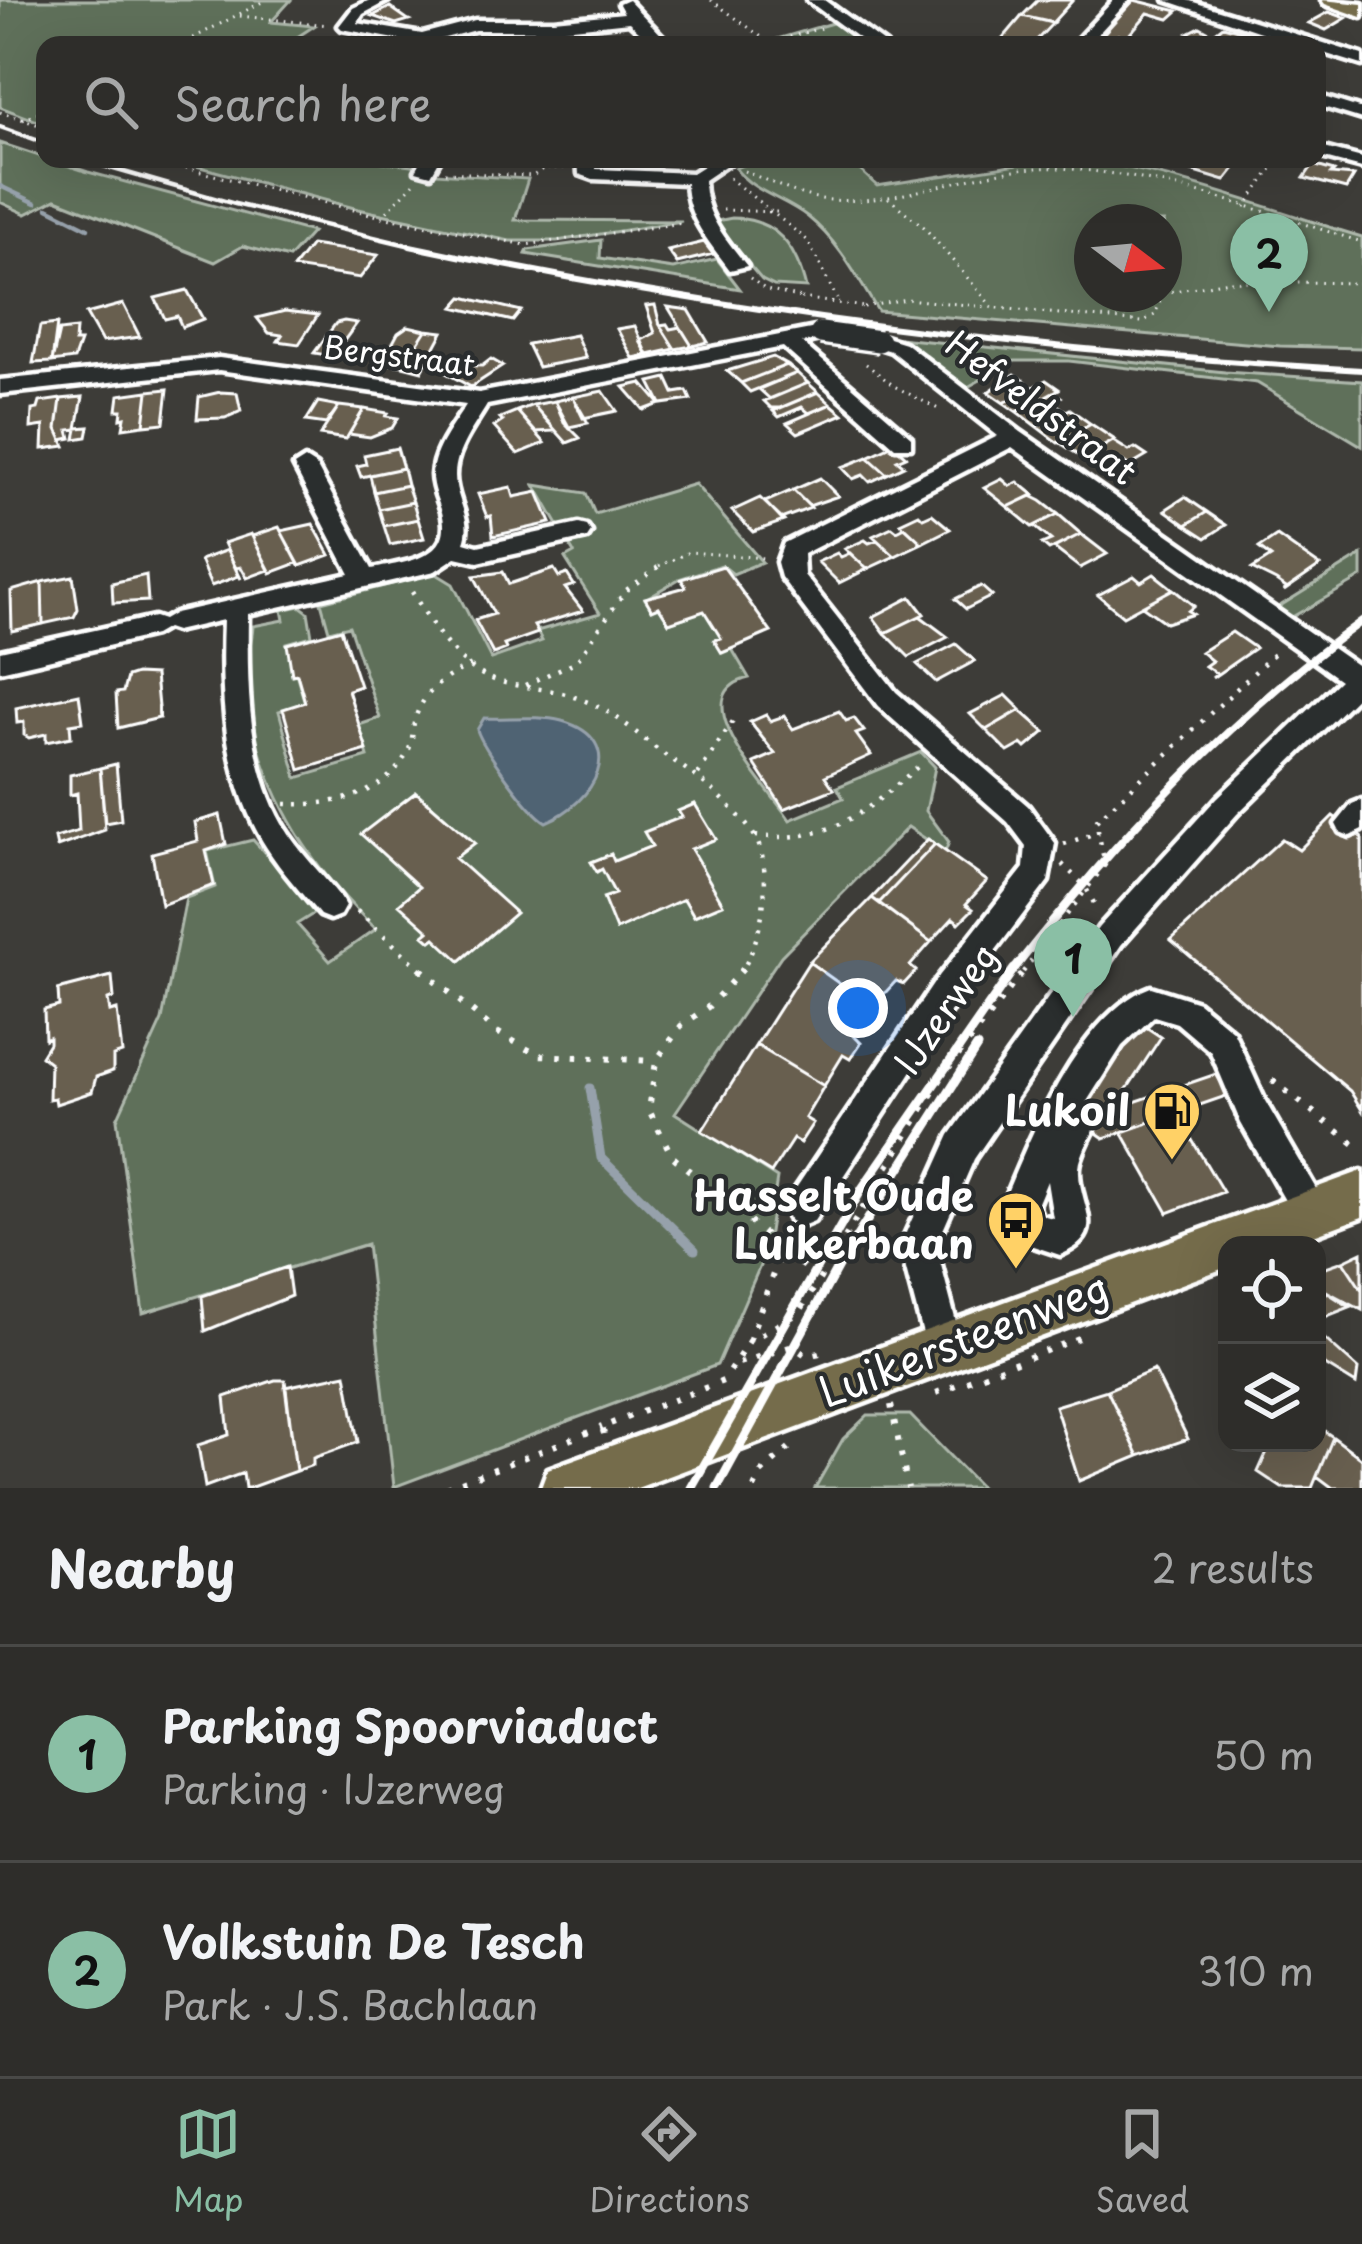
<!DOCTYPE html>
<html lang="en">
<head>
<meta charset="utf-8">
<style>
  :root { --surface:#2e2d2a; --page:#3a3936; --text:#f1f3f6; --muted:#a7a8a8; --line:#494947; --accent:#8abfa5 }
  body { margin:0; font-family:"Playpen Sans",sans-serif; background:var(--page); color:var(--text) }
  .controls { position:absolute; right:36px; bottom:36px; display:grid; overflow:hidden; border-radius:24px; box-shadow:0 12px 48px #0002 }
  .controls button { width:108px; height:108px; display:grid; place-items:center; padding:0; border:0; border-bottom:3px solid var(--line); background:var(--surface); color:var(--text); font:60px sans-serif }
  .compass { position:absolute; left:1074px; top:204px; width:108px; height:108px; border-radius:50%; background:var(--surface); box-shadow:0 12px 48px #0002; rotate:106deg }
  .you { position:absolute; left:858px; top:1008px; width:42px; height:42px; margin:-30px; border:9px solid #fff; border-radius:50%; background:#1a73e8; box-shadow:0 0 0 18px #1a73e833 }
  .badge { display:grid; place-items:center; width:78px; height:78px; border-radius:50%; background:var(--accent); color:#111; font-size:39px; font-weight:700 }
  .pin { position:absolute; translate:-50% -99px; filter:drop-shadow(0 3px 6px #0008) }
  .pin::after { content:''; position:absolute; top:63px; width:42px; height:36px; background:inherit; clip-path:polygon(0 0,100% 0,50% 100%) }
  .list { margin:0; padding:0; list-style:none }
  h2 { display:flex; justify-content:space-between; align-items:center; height:156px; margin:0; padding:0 48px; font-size:51px }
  h2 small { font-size:39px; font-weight:400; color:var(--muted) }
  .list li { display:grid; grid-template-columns:78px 1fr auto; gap:36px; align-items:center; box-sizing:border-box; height:216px; padding:0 48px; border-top:3px solid var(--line) }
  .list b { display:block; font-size:45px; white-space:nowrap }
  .list p { margin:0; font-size:39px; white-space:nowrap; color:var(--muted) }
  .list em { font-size:39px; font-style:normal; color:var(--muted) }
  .icon { flex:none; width:66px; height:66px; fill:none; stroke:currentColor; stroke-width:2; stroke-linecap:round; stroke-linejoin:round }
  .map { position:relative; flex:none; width:1362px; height:1488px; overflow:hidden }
  .search { position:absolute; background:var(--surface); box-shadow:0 12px 48px #0002; left:36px; right:36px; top:36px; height:132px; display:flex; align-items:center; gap:30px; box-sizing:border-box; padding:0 42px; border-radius:24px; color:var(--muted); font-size:45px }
  .sheet { height:588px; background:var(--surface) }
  nav { display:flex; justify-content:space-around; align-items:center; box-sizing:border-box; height:168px; border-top:3px solid var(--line); background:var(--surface); font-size:33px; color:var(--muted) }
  nav a { display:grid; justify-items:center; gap:6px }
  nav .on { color:var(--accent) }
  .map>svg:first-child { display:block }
  .green { fill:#5e705a; stroke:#aeb8ac; stroke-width:3; fill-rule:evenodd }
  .water { fill:#506373; stroke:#96a1ab; stroke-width:3 }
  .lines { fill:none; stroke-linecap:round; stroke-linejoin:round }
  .stream-far1 { stroke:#96a1ab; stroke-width:4.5 }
  .stream { stroke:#96a1ab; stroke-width:9 }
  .building { fill:#685e50; stroke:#fff; stroke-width:3 }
  .minor-casing { stroke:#fff; stroke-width:9 }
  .major-casing { stroke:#fff; stroke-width:9 }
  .path-far2 { stroke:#fff; stroke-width:3; stroke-dasharray:1.5 6; stroke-linecap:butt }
  .path-far1 { stroke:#fff; stroke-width:4.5; stroke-dasharray:3 9; stroke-linecap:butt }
  .path { stroke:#fff; stroke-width:6; stroke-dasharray:4.5 12; stroke-linecap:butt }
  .minor { fill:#2a2d2e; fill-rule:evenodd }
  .major { fill:#746c4b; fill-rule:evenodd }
  .rail-far3 { stroke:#fff; stroke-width:4.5 }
  .rail-far2 { stroke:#fff; stroke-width:6 }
  .rail-far1 { stroke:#fff; stroke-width:8 }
  .rail { stroke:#fff; stroke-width:9 }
  .minor-bridge-casing { stroke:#fff; stroke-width:28; stroke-linecap:butt }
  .path-bridge { stroke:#fff; stroke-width:3; stroke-dasharray:1.5 6; stroke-linecap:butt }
  .minor-bridge { stroke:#2a2d2e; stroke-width:21 }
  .labels { text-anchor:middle; stroke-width:9; stroke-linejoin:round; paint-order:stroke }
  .far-street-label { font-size:30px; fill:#fff; stroke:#2a2d2e }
  .street-label { font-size:36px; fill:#fff; stroke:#2a2d2e }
  .near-poi-label { font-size:42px; font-weight:bold; fill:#fff; stroke:#2a2d2e; text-anchor:end }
  .near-street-label { font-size:42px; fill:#fff; stroke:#2a2d2e }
</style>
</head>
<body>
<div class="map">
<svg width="1362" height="1488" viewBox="0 0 1362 1488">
  <rect width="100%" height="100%" fill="#3d3c38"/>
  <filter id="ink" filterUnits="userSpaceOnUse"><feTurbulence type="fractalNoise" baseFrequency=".00833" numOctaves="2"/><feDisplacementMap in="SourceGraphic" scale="24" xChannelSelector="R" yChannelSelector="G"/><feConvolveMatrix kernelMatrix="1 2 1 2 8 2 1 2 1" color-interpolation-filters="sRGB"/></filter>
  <g filter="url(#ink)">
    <path class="green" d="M0,0H291L271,22L314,26L285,45H45V124L0,107Z
      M839,21L873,45H757Z
      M0,143L88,172L312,232L289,258L243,246L215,262L56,199L26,214L0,202Z
      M170,159H356L421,166L419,172L528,179L515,220L682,221L557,241H510L358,209Z
      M758,159H848L877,186L1050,159C1144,159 1269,210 1362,237V348L1280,346L878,311C857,277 839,242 808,217C784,198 754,193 735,168ZM1092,222H1164V294H1092Z
      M732,218C777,219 796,247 806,288L774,286L762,280L712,222Z
      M601,240L600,258L673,269L717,259L740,289L526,254L528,250Z
      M889,337L1225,372L1362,381V446L1257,383L1069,361H1015L964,389Z
      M695,484L762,562L733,574L722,565L679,579L645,599L652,609L659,607L669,623L704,611L721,638L715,641L722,652L732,649L749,678C679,695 770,790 790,820L843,798L837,787L921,752L935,767L926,811L949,842L945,852L908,827L781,956L675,1113L777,1178L766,1252L717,1365L394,1487L367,1244L143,1313L117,1119L162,1020L186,898L215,887L207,851L253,840L318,911L297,924L330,961L376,929C318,875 275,811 255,735C250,717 243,698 244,680C245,663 252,645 253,626L284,620L282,610L300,606L308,612L312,636L287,643L305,703L279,711L297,778L368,757L359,725L380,718L349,626L329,631L321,602L435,573L453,584L491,659L542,641L537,631L600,613L565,558L574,553L535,485L586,493L595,514Z
      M1362,555V577L1357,580L1285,621L1272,611Z
      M868,1415H910L981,1488H815L843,1439Z"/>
    <path class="water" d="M484,718C508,719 539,715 562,721C631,741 593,804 546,822C529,812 484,750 477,730Z"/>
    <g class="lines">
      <path class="stream-far1" d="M0,186L36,203
        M48,208L88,228"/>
      <path class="stream" d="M590,1088L601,1158L695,1250"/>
    </g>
    <path class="building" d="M1038,0H1073L1052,23L1022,16Z
      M1134,0L1178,11L1169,19L1148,13L1127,37L1118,35L1110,45H1093Z
      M390,7L407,19L409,20L396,24L373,16Z
      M1329,12L1346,18L1326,30L1309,23Z
      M1022,16L1053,23L1032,45L1000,42Z
      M1223,26L1245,32L1224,45L1207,36L1201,40L1188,33L1200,27L1213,34Z
      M1193,159H1208L1236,167L1225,181L1185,169Z
      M1313,165L1334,171L1331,174L1354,176L1346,189L1304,178Z
      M704,242L713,254L677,263L668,251Z
      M311,245L378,255L360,278L293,268Z
      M187,290L203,319L182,327L177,316L165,319L155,298Z
      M463,297L521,311L513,321L454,307Z
      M123,304L140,337L102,342L86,314Z
      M655,305L660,325L675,349L648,355L640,341L655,333L646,306Z
      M668,307L689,310L708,342L692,346Z
      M285,311L318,315L299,344L278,341L282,335L269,333L257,318Z
      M344,321L357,323L333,356L314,353L336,323Z
      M57,324L52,362L33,363L40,326Z
      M667,324L670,329L680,327L692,346L675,349L660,325Z
      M408,326L426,330L403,366L382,363L398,333Z
      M635,326L648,355L633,358L617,329Z
      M76,329L75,342H80L74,359L52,362L59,331Z
      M426,330L443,332L422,371L403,366Z
      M576,335L586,358L538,367L527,344Z
      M773,357L787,365L741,383L727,371Z
      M491,359L503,366L471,387L446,373L452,365L482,366Z
      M787,365L797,373L750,392L741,383Z
      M797,373L808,383L770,399L759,389Z
      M1015,374L1025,381L1014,386L1024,392L1004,403L988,392Z
      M667,378L674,393L687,391L691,400L661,404L650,382Z
      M1046,380L1059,389L1017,412L1004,403Z
      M642,383L660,404L644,410L624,387Z
      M808,383L818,392L780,408H771L764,401Z
      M168,389L164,423L144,425L148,391Z
      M148,391L144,425L123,428L125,417L121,418L122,410H117L119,395Z
      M603,391L617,411L583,418L573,397Z
      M220,392L237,393L241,411L225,418L197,419L199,397Z
      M818,392L831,404L809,413L802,407L779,417L773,411Z
      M1053,392L1061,397L1053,402L1066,411L1037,427L1017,412Z
      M83,397L77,428L89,427L87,437L75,439L77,429L69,430L71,438L62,440L57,429L61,399Z
      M573,397L588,423L569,427L555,401Z
      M61,399L57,429L65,446L43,449L44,426L31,428L32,410L38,409L40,402Z
      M555,401L564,422L580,438L567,443L533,405Z
      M318,402L339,406L326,424L306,421Z
      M831,404L843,414L798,433L787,423Z
      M533,405L556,431L535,432L517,411Z
      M339,406L364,409L346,439L320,435Z
      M364,409L388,413L386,416L398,418L392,428L370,437L349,434Z
      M1070,409L1091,424L1058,443L1037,427Z
      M517,411L545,443L518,454L494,427L503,421L500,418Z
      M1091,424L1115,440L1083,458L1059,442Z
      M1113,441L1129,451L1135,448L1147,456L1130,466L1122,461L1106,470L1083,458Z
      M893,445L906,456L897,460L904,466L887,474L868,457Z
      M397,448L403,468L361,477L357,466L366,464L364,455Z
      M868,457L887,474L870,482L863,475L853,479L842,467Z
      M403,468L407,485L374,492L370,475Z
      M820,478L838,496L809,506L793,490Z
      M1002,479L1010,486L1018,482L1034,495L1008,507L984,488Z
      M407,485L413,502L379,509L374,492Z
      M511,487L514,497L538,492L551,523L493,536L491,516L487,517L478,494Z
      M793,490L811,508L781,519L765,502Z
      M1031,496L1041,501L1058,514L1032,527L1008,507Z
      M1185,497L1207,512L1186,525L1165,510Z
      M760,498L784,521L753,532L732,511Z
      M413,502L418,519L384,526L379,509Z
      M1207,512L1226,525L1206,538L1186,525Z
      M919,514L923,518L932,514L950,529L922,543L900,523Z
      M1058,514L1081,534L1049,550L1042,544L1051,540L1034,526Z
      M418,519L424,538L390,545L384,526Z
      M313,524L330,555L300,566L281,531Z
      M279,527L298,563L271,573L252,536Z
      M892,527L897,531L905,527L922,543L895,556L873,536Z
      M251,534L269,570L247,578L241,567L236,568L241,579L224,543Z
      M1081,534L1107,554L1080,568L1054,548Z
      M1277,536L1320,566L1284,591L1286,588L1276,581L1252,569L1271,557L1259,548Z
      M865,540L869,543L877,540L895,556L867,569L845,549Z
      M227,550L239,576L211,586L200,560Z
      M837,553L841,557L850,553L867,569L839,583L818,562Z
      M723,566L771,632L722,653L714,640L721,638L704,611L669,623L659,607L652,610L645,598L686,587L681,579Z
      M554,569L559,577L567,574L574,585L565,588L583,611L534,626L538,633L504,645L506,649L493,654L475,620L494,614L474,576L503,572L509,584Z
      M1154,574L1173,589L1123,616L1098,595L1134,576L1141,582Z
      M146,575L148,601L113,603L112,583Z
      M73,576L78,609L74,617L43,624L42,582Z
      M42,582L43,624L12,631L11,591Z
      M981,586L992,596L966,609L955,599Z
      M1173,589L1194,606L1188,611L1193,614L1166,623L1142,606Z
      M911,597L924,614L885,633L873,617Z
      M920,616L948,637L909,657L885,633Z
      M341,629L360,686L348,690L367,750L300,770L283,709L305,702L297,674L292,675L287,644Z
      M1232,632L1255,648L1212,678L1217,674L1205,666L1212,661L1201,652Z
      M956,644L975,661L936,682L917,664Z
      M136,674L155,675L159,718L118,728L116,693L123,692L127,677Z
      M79,694L83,722L70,724L71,737L46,742V734L29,738L24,735V722L17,723L16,708Z
      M1006,695L1021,710L986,730L970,714Z
      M1020,710L1045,732L1026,748L1022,744L1008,752L986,730Z
      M839,711L846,721L854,718L864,731L856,734L871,755L825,776L834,789L784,809L754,763L775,754L750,722L766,715L770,721L784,716L793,729Z
      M116,764L121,820L105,823L100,768Z
      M100,768L105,830L57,847L55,838L79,831L77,793L70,795V775Z
      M416,792L475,843L455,858L516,913L460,961L435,938L431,941L424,935L429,931L399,904L419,887L361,834Z
      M695,804L716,839L691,849L723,904L694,916L684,899L616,930L603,898L615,894L602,869L597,872L591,862L611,854L614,861L652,846L644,832L682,817L678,811Z
      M220,815L226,844L206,851L214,885L161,905L152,853L198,841L195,822Z
      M1333,816L1362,837V1110L1350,1091L1171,940L1282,839L1299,850Z
      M928,839L935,844L879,903L872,898Z
      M935,844L987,881L966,904L973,909L959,923L953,918L931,942L879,903Z
      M872,898L931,942L910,966L916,971L904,984L896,981L872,1007L809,962Z
      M809,962L872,1007L854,1036L861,1043L850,1059L843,1055L824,1086L756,1045Z
      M112,976L114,998L108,1000L110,1012L117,1010L122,1053L113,1056V1071L96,1077L92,1092L56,1104L55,1098L49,1099L50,1063L41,1056L49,1043V1037L45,1039L44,1010L59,1006L58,990Z
      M1134,1019L1161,1037L1114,1109L1216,1074L1229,1095L1104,1138L1068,1113Z
      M756,1045L824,1086L805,1118L813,1123L800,1143L793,1139L771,1173L702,1131Z
      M1176,1113L1223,1192L1168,1213L1122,1132Z
      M1362,1252V1290L1343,1261Z
      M1343,1261L1362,1290V1310L1317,1286V1270Z
      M287,1267L291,1296L205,1331L202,1296Z
      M1317,1286L1350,1307L1317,1320Z
      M1317,1332L1358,1369L1356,1384L1317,1360Z
      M1154,1370L1188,1439L1139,1456L1107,1390Z
      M346,1374L358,1442L313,1458V1465L296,1471L285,1387Z
      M275,1380H285L296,1471L249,1488H245L243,1473L205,1487L198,1445L229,1435L225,1397Z
      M1107,1390L1139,1456L1079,1481L1055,1406Z
      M1317,1426L1333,1437L1312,1488H1282L1258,1472L1271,1443H1317Z
      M1333,1437L1362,1459V1488H1333L1317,1476Z"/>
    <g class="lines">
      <g class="minor-casing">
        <path id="minor" d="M370,0H389L363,14L357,23L422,34L475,20H554L624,13L619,4L628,0L671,45H654L629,22L554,30H475L422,44L342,29L339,26L353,8Z
          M807,0H824L886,45H868Z
          M1114,0H1129L1088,45H1072Z
          M1165,0H1187L1362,55V65L1317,51V45H1299Z
          M1317,95L1362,109V119L1317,105Z
          M1317,146L1362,158V168L1317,156Z
          M422,159H440L431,175L416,171Z
          M578,159H596V169L692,173L714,159H735L704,180C704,216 726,239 747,266L730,270C710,243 687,218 686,183L593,179L579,174Z
          M821,327L831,333L828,337L802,343L911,437V447H895L783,347L487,405C474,427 455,450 455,476C455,500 473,518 464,542L478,546L579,524L587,526L591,532L587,538L478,562L456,557L435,571L248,614C247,684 247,762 282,824C298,851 321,873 340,897L345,906L340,915L330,919L320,915C302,893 282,872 267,848C224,781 220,698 223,620L175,631L166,628L154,635L0,671V651L154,617L163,620L175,613L350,574L294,466L305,459L316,466L372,569C404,562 455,559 442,512C438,500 432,488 432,475C433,449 453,426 466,405L219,370L0,394V380L219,358L479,393Z
          M879,335L905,343L1021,432L1362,669V692L1237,814L1121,945L974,1159L936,1246L962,1345L957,1358L944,1363L931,1358L926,1345L900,1246L950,1135L1099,927L1217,798L1340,680L1012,447L803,554L804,575L896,692L1028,806L1055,843L1048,881L958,1000L814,1221L802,1226L790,1221L785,1209L790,1197L936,980L1024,868L1026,846L1008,822L878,706L781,577L777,562L784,543L998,436L891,351L872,345V337Z
          M1362,800V830L1350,836L1340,832L1336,824L1352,804Z
          M1151,987L1198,1002L1233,1031L1265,1101L1323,1201L1328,1213L1323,1225L1311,1230L1299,1225L1241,1123L1211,1052L1177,1023L1154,1016L1122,1046L1084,1106L1093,1110L1098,1121C1092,1135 1080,1154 1079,1168C1077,1205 1111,1234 1060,1255L1018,1241L1002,1205C1030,1138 1079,1014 1151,987ZM1047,1181L1053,1218L1041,1215L1037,1205Z"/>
      </g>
      <g class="major-casing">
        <path id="major" d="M1322,0L1362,4V17L1325,4Z
          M1362,1171V1217L1287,1245H1227V1267L637,1488H541L548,1469L567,1462Z"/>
      </g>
      <path class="path-far2" d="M711,0L770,43
        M240,16L329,25
        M180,45L266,0
        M761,45L821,28
        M0,112L45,127
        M23,120L45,110
        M149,159L382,217L526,245L683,223
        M744,171C772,182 800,198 831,200C909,206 980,164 1058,168C1162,174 1263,212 1362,242
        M445,172L533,176L544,168H567
        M729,178L807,240L837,299
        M888,198L924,227L995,310
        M1245,207L1279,159
        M723,210L777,212
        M382,217L415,182
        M750,278L766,290L801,298
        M1164,293L1228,281L1362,283
        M864,307L906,299L1142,322L1155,315L1163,294
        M866,364L894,386L942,411
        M659,566L689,552L765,558"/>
      <path class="path-far1" d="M412,592C431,623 450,657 483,675C508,689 544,686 572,696C622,713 632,733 671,759C701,779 730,802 752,832C776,866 763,939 741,972
        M525,685L577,661L625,591L664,563
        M698,774L737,715
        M285,804C331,806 386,797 408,751C413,742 412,732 414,723C421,693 445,676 472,665
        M755,836C834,843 865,812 922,763
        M1064,844L1099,832
        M1062,864L1085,886L1098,911
        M357,911L424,972
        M1023,972L1105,865L1096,821L1279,649"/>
      <path class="path" d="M421,969L497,1032L538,1055L656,1061
        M743,969L708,1007L681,1026L656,1061L649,1110L672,1156L819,1280
        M1272,1080L1362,1150
        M749,1341L787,1235
        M739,1363L793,1346L807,1356L824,1352
        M936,1393L1087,1335
        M891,1405L908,1488
        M604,1434L602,1427L723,1381L749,1341L799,1313L944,1074L1025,969
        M446,1488L602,1427
        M754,1488L761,1473L789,1448"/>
      <use href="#minor" class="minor"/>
      <use href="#major" class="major"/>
      <path class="rail-far3" d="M0,127L45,143
        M79,159L235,204L424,249"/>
      <path class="rail-far2" d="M410,246C725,313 1041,352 1362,370"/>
      <path class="rail-far1" d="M1012,972C1114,842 1228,718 1362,621"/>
      <path class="rail" d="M691,1488L863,1187L1014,969
        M717,1488L840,1263L977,1047"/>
      <g class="minor-bridge-casing">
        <path id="minor-bridge" d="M821,333L879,341"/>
      </g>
      <path class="path-bridge" d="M801,298L864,307"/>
      <use href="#minor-bridge" class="minor-bridge"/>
    </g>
  </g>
  <defs>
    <g id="fuel-pin" transform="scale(3)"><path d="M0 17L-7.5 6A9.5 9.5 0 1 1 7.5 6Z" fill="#ffd166" stroke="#2a2d2e"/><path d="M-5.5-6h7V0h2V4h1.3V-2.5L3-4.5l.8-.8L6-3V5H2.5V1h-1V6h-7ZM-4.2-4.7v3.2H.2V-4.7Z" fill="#111"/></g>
    <g id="bus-pin" transform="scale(3)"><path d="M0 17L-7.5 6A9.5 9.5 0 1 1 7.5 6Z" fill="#ffd166" stroke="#2a2d2e"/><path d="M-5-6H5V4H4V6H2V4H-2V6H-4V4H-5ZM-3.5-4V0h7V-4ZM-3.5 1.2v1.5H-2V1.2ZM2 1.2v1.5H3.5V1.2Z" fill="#111"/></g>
  </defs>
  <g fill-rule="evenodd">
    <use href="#fuel-pin" x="1172" y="1111"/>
    <use href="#bus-pin" x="1016" y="1220"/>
  </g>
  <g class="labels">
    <g class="far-street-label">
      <text transform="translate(399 357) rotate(7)" y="10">Bergstraat</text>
    </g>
    <g class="street-label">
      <text transform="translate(1041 408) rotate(37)" y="13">Hefveldstraat</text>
      <text transform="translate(946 1009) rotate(-55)" y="13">IJzerweg</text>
    </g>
    <g class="near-poi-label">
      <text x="1130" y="1126">Lukoil</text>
      <text x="974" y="1211">Hasselt Oude<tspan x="974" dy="48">Luikerbaan</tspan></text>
    </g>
    <g class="near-street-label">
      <text transform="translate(964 1340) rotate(-21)" y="15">Luikersteenweg</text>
    </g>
  </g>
</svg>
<div class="controls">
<button><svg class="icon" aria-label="locate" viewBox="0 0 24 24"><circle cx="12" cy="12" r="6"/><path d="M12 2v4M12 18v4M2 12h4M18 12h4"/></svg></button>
<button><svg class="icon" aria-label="layers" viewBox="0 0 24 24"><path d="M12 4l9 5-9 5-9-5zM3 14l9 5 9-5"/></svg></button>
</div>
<svg class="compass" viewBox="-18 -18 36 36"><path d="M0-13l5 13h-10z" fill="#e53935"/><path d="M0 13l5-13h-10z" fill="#a7a8a8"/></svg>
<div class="you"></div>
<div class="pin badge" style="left:1073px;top:1017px">1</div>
<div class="pin badge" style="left:1269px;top:312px">2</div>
<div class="search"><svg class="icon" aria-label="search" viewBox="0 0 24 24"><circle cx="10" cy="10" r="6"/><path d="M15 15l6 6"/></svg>Search here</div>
</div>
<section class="sheet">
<h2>Nearby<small>2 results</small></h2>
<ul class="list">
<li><span class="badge">1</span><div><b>Parking Spoorviaduct</b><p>Parking · IJzerweg</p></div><em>50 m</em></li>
<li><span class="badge">2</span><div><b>Volkstuin De Tesch</b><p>Park · J.S. Bachlaan</p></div><em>310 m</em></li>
</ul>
</section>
<nav>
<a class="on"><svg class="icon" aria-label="map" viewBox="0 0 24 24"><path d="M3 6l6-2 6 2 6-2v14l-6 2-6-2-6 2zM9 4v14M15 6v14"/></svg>Map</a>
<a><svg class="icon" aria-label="directions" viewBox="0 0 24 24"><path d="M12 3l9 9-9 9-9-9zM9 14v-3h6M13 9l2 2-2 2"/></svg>Directions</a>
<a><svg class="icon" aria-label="saved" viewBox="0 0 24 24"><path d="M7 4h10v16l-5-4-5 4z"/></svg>Saved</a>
</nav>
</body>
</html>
